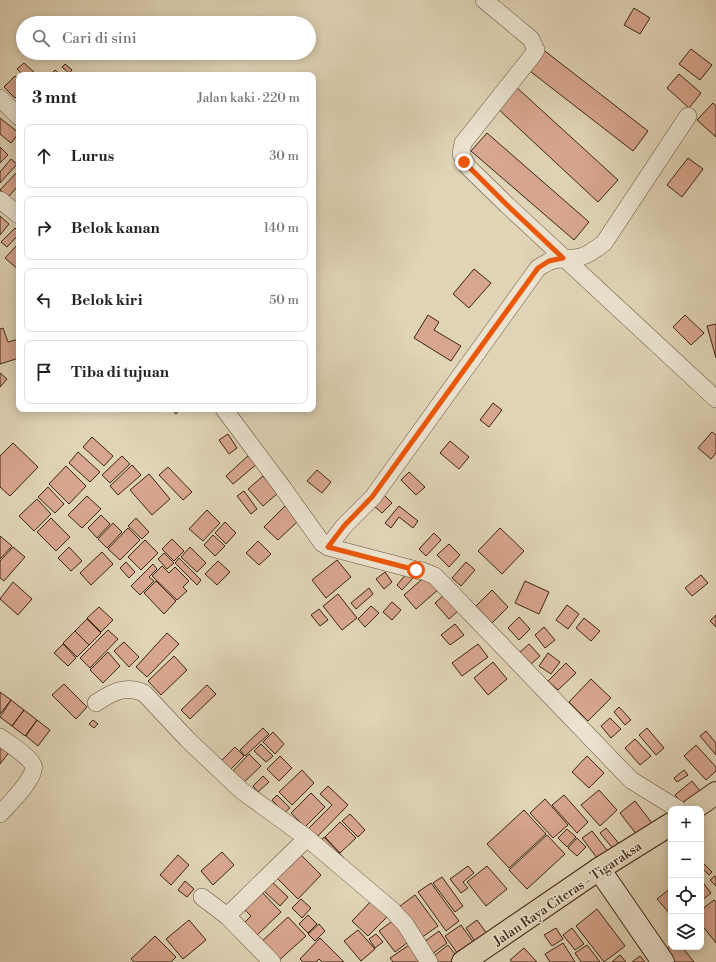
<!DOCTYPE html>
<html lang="id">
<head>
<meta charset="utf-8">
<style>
  :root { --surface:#fff; --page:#f6f6f6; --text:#222; --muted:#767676; --line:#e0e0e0 }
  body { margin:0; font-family:"Libre Bodoni",serif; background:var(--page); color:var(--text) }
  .controls { position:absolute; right:12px; bottom:12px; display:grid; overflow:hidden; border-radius:8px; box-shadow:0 2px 10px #0003 }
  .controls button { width:36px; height:36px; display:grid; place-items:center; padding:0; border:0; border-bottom:1px solid var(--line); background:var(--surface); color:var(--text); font:20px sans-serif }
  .stop { position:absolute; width:12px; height:12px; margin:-9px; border:3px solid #ea580c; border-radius:50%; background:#fff }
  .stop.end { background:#ea580c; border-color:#fff; box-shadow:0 1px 4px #0008 }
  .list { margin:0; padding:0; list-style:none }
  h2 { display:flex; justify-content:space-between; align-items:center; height:52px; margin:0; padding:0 16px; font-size:17px }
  h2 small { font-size:13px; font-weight:400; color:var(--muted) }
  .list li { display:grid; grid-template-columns:26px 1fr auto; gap:12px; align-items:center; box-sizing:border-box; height:64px; margin:0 8px 8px; padding:0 8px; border:1px solid var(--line); border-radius:8px }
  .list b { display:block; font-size:15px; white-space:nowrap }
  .list em { font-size:13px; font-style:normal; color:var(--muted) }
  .icon { flex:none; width:22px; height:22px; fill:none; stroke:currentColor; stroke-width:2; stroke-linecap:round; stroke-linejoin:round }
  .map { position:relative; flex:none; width:716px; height:962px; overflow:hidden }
  .search { position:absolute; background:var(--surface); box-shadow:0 2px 10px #0003; left:16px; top:16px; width:300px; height:44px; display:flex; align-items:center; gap:10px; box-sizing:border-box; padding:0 14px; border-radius:22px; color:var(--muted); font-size:15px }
  .panel { position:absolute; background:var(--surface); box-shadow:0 2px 10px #0003; left:16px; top:72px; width:300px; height:340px; border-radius:8px }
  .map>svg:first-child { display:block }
  .building { fill:#d7a68e; stroke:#3d2413 }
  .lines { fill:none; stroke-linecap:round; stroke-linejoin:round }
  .street-casing { stroke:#66503c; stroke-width:18 }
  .secondary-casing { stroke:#3d2413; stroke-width:24 }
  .primary-casing { stroke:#3d2413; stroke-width:24 }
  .street { stroke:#ebe3d0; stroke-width:17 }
  .secondary { stroke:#ebe3d0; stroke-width:22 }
  .primary { stroke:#e0d4b6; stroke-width:22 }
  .route { stroke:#ea580c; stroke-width:5 }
  .labels { text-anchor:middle; stroke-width:3; stroke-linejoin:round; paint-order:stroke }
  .street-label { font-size:13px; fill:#3d2413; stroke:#ebe3d0 }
</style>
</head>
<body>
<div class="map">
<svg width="716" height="962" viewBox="0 0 716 962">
  <rect width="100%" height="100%" fill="#e0d4b6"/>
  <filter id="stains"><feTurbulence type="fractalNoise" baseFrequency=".005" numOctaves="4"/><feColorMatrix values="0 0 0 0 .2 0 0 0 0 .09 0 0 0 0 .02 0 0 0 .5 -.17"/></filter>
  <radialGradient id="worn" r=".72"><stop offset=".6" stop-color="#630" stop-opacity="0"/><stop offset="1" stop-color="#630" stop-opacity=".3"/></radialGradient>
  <path class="building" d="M634,8L650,18L640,34L624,25Z
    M541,48L648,131L633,151L526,68Z
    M691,49L712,65L700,80L679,64Z
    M24,63L36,74L35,75H23L17,69Z
    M65,64L72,70L69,73L62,67Z
    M55,70L61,75H50Z
    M679,74L701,93L689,108L667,88Z
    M15,76L19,79V94L15,98L4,87Z
    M514,85L618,180L598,202L495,106Z
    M713,103L716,106V137L697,120Z
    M0,118L19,133L11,143L0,134Z
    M487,133L589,222L574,240L471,151Z
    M0,147L8,155L0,163Z
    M688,158L703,169L682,197L667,185Z
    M11,159L17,164L0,183V172Z
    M19,170V185L8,197L0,190Z
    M0,216L9,224L0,235Z
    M15,228L19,232V234L7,247L1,242Z
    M19,243V270L5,258Z
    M474,269L491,283L469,308L453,294Z
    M428,315L439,322L434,330L461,346L451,361L414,338Z
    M685,315L704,333L691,345L673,327Z
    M716,324V358L707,326Z
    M3,328L8,342L19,339V358L0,364V329Z
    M0,373L7,379L0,387Z
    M493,403L502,410L489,427L480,420Z
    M171,409H181L176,414Z
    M712,432L716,435V453L711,459L698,448Z
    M228,434L237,448L229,454L219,440Z
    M92,437L113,456L104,466L83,447Z
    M450,441L469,457L459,469L440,453Z
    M13,443L38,467L10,496L0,487V456Z
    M78,452L100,472L90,482L69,463Z
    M250,454L258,463L233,484L226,476Z
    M122,456L130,464L110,483L102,475Z
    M132,465L141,475L118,495L110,486Z
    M66,466L86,486L69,504L49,484Z
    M168,467L192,492L183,500L159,475Z
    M317,470L331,482L322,493L307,481Z
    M409,472L425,487L416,495L401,480Z
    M149,474L170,499L152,515L130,490Z
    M263,476L278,493L263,506L248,489Z
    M48,487L64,504L55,513L38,497Z
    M244,491L257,509L251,514L237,496Z
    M383,494L392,503L382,513L373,505Z
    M87,496L101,509L82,528L68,515Z
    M37,499L51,514L34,531L19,516Z
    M285,506L299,520L278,540L264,527Z
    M399,506L418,521L413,528L399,517L391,528L385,523Z
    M207,510L220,523L203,541L189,529Z
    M101,515L110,524L97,538L88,528Z
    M51,518L70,537L56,551L37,532Z
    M136,518L149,532L142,539L128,526Z
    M225,522L236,533L226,544L215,533Z
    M113,523L122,532L107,548L98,539Z
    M128,528L140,540L120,560L108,549Z
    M500,528L524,551L502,574L478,551Z
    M434,533L441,540L426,556L419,549Z
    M213,535L225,546L215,556L204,545Z
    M0,536L12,546L0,559Z
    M172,539L184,551L174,561L162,549Z
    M145,540L158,553L141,570L128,557Z
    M258,541L271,554L259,565L246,553Z
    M449,544L460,555L449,567L437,555Z
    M13,547L25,557L4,581L0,578V561Z
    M69,547L82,561L71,571L58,558Z
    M190,547L206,563L197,572L181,557Z
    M102,552L113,564L91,585L80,573Z
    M164,553L174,563L167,569L158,559Z
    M179,558L201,580L197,585L175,563Z
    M337,560L351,577L326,598L312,580Z
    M218,561L230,572L217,585L205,574Z
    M126,562L135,572L129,578L120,568Z
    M466,562L475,570L461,586L452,578Z
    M153,564L157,569L149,577L154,581L140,595L131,586Z
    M162,566L169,573L175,567L189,581L183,587L187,591L177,600L152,576Z
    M385,572L392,582L384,589L376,579Z
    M407,573L413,578L402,590L397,585Z
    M428,574L440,588L416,609L404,595Z
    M701,575L708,583L692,596L685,588Z
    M156,581L176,601L164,614L144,593Z
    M525,581L549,592L539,614L515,603Z
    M13,582L32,599L18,615L0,599Z
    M369,588L373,594L356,609L351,603Z
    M492,590L508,607L492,623L476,606Z
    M338,594L357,618L342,630L323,606Z
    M444,595L458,611L449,619L435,603Z
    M392,602L401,610L392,620L383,612Z
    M567,605L579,614L568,629L556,620Z
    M371,606L379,613L365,627L358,619Z
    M99,607L113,620L101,632L87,618Z
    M319,609L328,620L320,626L311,615Z
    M716,615V627L710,621Z
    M519,617L530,629L519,640L508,628Z
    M584,618L600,631L591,641L576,628Z
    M87,619L101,633L89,645L75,631Z
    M455,624L464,635L450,645L441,635Z
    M544,627L555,640L545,648L535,635Z
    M108,630L118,639L90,668L80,658Z
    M75,631L89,645L77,657L63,643Z
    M167,633L179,644L147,677L136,667Z
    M124,642L139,657L129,667L114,651Z
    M63,644L76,658L68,666L54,653Z
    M478,644L488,657L462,676L452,663Z
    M529,644L540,656L530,665L519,653Z
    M108,652L120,666L103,683L90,670Z
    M548,653L560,662L551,674L539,666Z
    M174,656L187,670L161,695L148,681Z
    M493,662L507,679L488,695L474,678Z
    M566,663L576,673L558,690L548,681Z
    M591,679L611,698L588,721L569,702Z
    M64,684L87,707L76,719L52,695Z
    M207,685L216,694L190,719L181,710Z
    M0,692L11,700L0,714Z
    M11,700L24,710L12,726L0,717Z
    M619,707L631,720L625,725L614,712Z
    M24,710L37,720L25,736L12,726Z
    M610,718L621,729L611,738L601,726Z
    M37,720L50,730L38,746L26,736Z
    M93,720L98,724L94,728L89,724Z
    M263,728L269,734L245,756L240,750Z
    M647,728L664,748L656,755L639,735Z
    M706,731L716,743V755L700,736Z
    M273,732L284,744L275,754L263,742Z
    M635,739L651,756L640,765L625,748Z
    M0,744L10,751L0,764Z
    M261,744L273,756L266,762L254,751Z
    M696,745L716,767V771L706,780L684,756Z
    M235,747L244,756L226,774L217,765Z
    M249,754L261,766L240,786L229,775Z
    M280,756L292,768L279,781L267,769Z
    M587,756L604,773L589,788L572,772Z
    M302,770L314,783L292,805L279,792Z
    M684,770L688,775L677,782L674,778Z
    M263,776L269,782L258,792L253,786Z
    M692,781L700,791L683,805L675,795Z
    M328,786L348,805L316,838L308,829L332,805L320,794Z
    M599,790L617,810L600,826L581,805Z
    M311,793L325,807L305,827L291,813Z
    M277,795L290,808L284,813L272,800Z
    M564,795L588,822L577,833L552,805Z
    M545,799L568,825L553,838L530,813Z
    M635,801L652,823L637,835L620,813Z
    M524,810L546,834L509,868L487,844Z
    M350,814L365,830L358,837L342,821Z
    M340,822L356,838L340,853L325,837Z
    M606,828L621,846L615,851L600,833Z
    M567,829L576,837L567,847L558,838Z
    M592,831L610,854L600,862L582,838Z
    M547,835L565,854L527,889L509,870Z
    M324,837L344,858L339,862L320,842Z
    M577,838L586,847L577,856L568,848Z
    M222,852L234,865L213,885L201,871Z
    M299,853L321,875L298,899L276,877Z
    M178,855L189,865L171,885L160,875Z
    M703,863L712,872L709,875L701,867Z
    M468,866L474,873L463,882L468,888L461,893L450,879Z
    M487,866L507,889L486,906L467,882Z
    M715,876L716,878V886L710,880Z
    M442,877L463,906L455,912L433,883Z
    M701,880L711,893L701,901Z
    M185,881L194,889L187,897L178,890Z
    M271,881L288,897L280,906L263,890Z
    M431,883L459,921L446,931L418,892Z
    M671,888V915L657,899Z
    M259,889L281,912L255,937L243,924L251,916L241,906Z
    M415,895L438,926L418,940L396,909Z
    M374,898L390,914L368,936L352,921Z
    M301,899L311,908L302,918L292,908Z
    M714,900L716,902V943L701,924V910Z
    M597,909L625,946L604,962L576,926Z
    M308,915L317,924L308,933L299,924Z
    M288,917L306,936L277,962L259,944Z
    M395,919L411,940L395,952L379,931Z
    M189,920L206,940L183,959L166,939Z
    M477,920L490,938L478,946L466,928Z
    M319,924L325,931L315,941L308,934Z
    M461,925L476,946L460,957L445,936Z
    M556,928L563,939L552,946L544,935Z
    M572,928L584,944L575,950L563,935Z
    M358,930L375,949L361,961L344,941Z
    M439,931L447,943L428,957L420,945Z
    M376,934L383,942L375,948L369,939Z
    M155,936L176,957L171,962H134L131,959Z
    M320,938L344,962H322L319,959L316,962H303L300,959Z
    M412,943L426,962H393L390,958Z
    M563,943L575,962H550L545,954Z
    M448,945L459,959L455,962H433L430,959Z
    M587,945L600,962H581L575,953Z
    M671,945V947H682L694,962H672L663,952Z
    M524,948L537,962H512L510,960Z
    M620,955L626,962H612Z
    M640,956L645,962H632Z"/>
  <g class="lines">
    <g class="street-casing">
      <path id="street" d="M484,0L531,39L536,50L532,56L463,143L461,154L468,167L507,205L716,399
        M0,98L19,117
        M0,200L19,215
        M224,409L283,488L322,543L328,547L416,570L423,571L435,576L631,780L678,809
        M328,547L344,526L373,497L538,268C557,255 561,261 580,257C589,255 597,248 604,243L688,116
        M96,703C112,692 125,685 144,693L188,740L242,791L307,838L392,910L405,924L429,962
        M0,737C8,743 29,756 33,765C38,776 8,805 0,814
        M202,897L227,916L272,962
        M227,916L307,838"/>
    </g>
    <g class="secondary-casing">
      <path id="secondary" d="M599,869L663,962"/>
    </g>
    <g class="primary-casing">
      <path id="primary" d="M693,809L716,793
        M463,962L599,869L671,824"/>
    </g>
    <use href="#street" class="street"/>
    <use href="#secondary" class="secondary"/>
    <use href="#primary" class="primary"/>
  </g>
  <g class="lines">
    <path class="route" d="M416,570L328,547L344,526L372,497L538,268L549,261L563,258L507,205L464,162"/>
  </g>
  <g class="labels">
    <g class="street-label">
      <text transform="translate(567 893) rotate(-34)" y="5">Jalan Raya Citeras - Tigaraksa</text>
    </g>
  </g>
  <rect width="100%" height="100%" filter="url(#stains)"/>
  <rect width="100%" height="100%" fill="url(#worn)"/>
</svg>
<div class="controls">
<button>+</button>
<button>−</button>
<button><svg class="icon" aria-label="locate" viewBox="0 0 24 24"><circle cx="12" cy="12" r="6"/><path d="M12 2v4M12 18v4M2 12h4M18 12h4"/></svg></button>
<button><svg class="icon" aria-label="layers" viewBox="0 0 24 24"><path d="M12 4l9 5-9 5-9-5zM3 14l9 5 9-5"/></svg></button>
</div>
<div class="stop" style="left:416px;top:570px"></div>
<div class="stop end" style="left:464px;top:162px"></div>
<div class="search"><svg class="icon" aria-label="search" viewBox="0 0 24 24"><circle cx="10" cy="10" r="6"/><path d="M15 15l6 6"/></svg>Cari di sini</div>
<section class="panel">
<h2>3 mnt<small>Jalan kaki · 220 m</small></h2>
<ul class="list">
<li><svg class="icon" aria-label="ahead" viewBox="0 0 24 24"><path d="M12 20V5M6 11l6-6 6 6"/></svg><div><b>Lurus</b></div><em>30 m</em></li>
<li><svg class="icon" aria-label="right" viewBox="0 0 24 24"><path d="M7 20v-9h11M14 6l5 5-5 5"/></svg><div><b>Belok kanan</b></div><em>140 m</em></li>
<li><svg class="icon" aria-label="left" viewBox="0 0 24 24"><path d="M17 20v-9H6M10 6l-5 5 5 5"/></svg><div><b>Belok kiri</b></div><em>50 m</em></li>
<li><svg class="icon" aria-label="arrive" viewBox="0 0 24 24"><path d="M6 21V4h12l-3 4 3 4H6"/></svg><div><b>Tiba di tujuan</b></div></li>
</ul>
</section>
</div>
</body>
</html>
